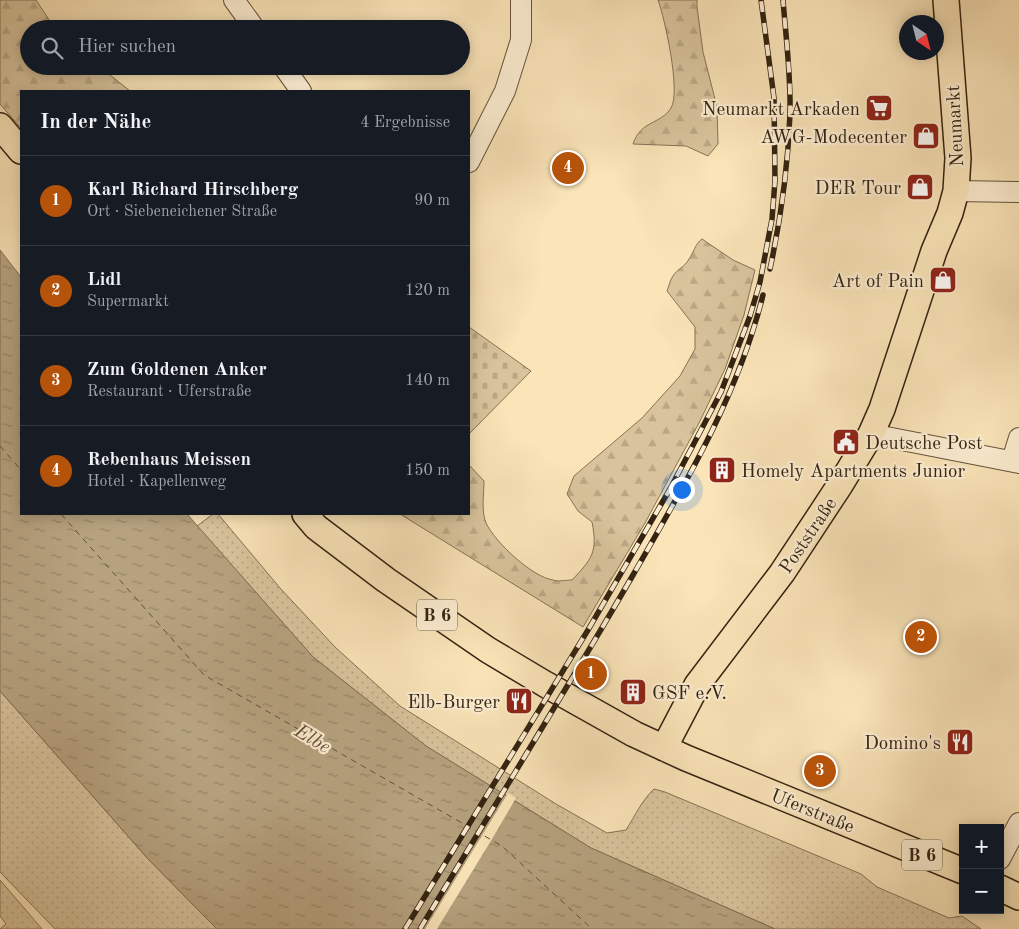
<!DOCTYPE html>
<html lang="de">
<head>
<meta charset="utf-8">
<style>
  :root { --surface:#171b24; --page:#242831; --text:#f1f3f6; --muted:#9ea1a6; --line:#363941; --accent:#b45309 }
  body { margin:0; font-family:"Old Standard TT",serif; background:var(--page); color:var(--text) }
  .controls { position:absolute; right:15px; bottom:15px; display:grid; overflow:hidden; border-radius:0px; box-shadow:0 2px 12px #0003 }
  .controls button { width:45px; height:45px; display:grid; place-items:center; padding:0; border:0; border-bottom:1px solid var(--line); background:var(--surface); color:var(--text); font:25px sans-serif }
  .compass { position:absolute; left:899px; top:15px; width:45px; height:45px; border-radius:50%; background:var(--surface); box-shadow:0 2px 12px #0003; rotate:145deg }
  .you { position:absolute; left:681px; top:489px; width:18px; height:18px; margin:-12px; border:4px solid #fff; border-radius:50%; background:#1a73e8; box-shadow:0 0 0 8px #1a73e833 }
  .badge { display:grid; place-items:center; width:32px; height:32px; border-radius:50%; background:var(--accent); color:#fff; font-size:16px; font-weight:700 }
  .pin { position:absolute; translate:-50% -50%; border:2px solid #fff; box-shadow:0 1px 5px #0006 }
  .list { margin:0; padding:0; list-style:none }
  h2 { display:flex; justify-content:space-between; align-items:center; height:65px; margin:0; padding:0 20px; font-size:21px }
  h2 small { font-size:16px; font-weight:400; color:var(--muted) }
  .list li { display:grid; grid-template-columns:32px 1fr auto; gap:15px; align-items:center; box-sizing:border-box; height:90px; padding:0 20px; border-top:1px solid var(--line) }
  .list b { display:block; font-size:19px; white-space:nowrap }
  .list p { margin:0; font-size:16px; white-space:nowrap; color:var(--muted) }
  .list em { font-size:16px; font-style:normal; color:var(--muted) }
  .icon { flex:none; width:28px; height:28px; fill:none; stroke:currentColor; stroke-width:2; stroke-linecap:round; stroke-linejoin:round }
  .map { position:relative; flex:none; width:1019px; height:929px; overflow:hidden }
  .search { position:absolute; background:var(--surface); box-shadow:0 2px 12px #0003; left:20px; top:20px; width:450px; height:55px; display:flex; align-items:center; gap:12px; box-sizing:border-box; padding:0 18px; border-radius:28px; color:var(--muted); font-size:19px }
  .panel { position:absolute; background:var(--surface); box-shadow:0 2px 12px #0003; left:20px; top:90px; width:450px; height:425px; border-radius:0px }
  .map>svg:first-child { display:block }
  .grass { fill:url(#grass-dots); stroke:#867356 }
  .forest { fill:url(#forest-firs); stroke:#867356 }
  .cemetery { fill:url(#cemetery-stones); stroke:#867356 }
  .water { fill:url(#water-ripples); stroke:#826f53 }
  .pier { fill:#fae4b8 }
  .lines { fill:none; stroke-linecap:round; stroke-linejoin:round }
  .ferry { stroke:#614f38; stroke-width:1; stroke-dasharray:6 5; stroke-linecap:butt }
  .minor-casing { stroke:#65533b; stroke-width:22 }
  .major-casing { stroke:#332311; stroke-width:28 }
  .minor { stroke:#fcedd1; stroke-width:20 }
  .major { stroke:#fae4b8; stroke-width:25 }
  .rail-casing { stroke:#332311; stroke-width:5.5 }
  .rail { stroke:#fcedd1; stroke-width:4; stroke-dasharray:11; stroke-linecap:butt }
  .labels { text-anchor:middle; stroke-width:4.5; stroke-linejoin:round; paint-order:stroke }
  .shield { fill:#fcedd1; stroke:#6f604b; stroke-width:1 }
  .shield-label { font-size:18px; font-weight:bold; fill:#332311 }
  .poi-label { font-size:19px; fill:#332311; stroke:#fcedd1; text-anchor:end }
  .street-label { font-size:19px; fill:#332311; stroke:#fcedd1 }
  .water-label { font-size:20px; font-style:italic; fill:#614f38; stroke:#fcedd1 }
</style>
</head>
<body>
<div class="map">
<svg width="1019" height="929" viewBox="0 0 1019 929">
  <defs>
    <pattern id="grass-dots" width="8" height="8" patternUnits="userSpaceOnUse" patternTransform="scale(1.25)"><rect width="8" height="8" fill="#d8c39c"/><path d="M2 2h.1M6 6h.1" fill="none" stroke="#baa785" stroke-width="1.8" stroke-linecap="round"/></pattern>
    <pattern id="forest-firs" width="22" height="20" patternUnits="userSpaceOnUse" patternTransform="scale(1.25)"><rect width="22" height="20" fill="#d8c39c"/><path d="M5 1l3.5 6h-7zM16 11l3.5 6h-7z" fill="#baa785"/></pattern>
    <pattern id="cemetery-stones" width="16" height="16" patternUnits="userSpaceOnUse" patternTransform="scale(1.25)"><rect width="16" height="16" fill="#d8c39c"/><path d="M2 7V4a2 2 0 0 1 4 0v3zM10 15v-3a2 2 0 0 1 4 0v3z" fill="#baa785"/></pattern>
    <pattern id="water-ripples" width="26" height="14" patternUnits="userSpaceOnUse" patternTransform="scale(1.25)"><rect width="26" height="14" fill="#b6a27f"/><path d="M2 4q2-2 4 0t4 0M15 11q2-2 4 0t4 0" fill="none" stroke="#958467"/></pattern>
  </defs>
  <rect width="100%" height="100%" fill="#fae4b8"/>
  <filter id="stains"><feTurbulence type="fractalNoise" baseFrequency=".004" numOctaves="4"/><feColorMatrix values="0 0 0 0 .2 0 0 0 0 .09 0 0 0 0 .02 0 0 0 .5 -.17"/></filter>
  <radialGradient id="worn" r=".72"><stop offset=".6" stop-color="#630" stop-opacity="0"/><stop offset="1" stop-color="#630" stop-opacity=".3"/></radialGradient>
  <path class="grass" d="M213,514H218L280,588L335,647L400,706L556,804L607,833L626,830C635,816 642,800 654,789L665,792L861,874L877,887L949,918L962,916L981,929H775L591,848L426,746L313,657L197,526Z
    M0,691L149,860L217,929H55L0,872Z
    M0,880L42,929H0L6,924L0,916Z"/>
  <path class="forest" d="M0,0H36L55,29H29V66H89L110,75L130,91H21V128L0,104Z
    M658,0H697V7L703,52L717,107L718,144L708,156L686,146L633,144C641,120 660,125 671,108C681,92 665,19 658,0Z
    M702,239L733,260L755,270L744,315L725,369L699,423L645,523L583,627L400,514H469V465L484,481C484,494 481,511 486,523C495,542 532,577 553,580C558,582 566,580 572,580C592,559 598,552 592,522L578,511L567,494L574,476L642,418L680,376L695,349V327L667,291C669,286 670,280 673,276C677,269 685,267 689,259C694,252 695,244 702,239Z"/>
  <path class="cemetery" d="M469,327L531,371L469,434Z"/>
  <path class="water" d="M0,250L21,277V514H187L313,657L426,746L591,848L775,929H217L149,860L0,691Z"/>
  <path class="pier" d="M508,793L516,798L492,839L437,929H425Z"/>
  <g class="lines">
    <path class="ferry" d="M0,446L21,470
      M61,514L204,675L502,846L592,929"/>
    <g class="minor-casing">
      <path id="minor" d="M234,0L255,29
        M283,66L301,91
        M469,162L505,91L521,40V0
        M956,191L1019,192
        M871,434L1019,463
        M1012,461L1019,438
        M1000,859L1019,823"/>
    </g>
    <g class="major-casing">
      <path id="major" d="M0,126L21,151
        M305,514L316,527L386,580L488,650L545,684L634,734L686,758L963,871
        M664,748L697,685L782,573L840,485L871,434L882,409L934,251L950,213L956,191L958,158L946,0
        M1000,888L1019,897"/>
    </g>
    <use href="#minor" class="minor"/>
    <use href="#major" class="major"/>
    <g class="rail-casing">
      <path id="rail" d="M770,269C781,218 788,166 790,114C791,76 786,38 783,0
        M405,929L588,630L670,489L721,392L750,316L760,282L772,219L775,181L774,98L761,0
        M420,929C491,811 564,694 633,575C684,486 738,396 763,295"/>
    </g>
    <use href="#rail" class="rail"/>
  </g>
  <defs>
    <g id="supermarket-square" transform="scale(1.4375)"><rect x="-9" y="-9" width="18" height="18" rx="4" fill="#8f2418" stroke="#fcedd1"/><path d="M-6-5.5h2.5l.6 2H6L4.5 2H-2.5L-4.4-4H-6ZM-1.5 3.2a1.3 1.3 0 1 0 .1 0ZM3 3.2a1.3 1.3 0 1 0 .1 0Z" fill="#fff"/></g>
    <g id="shop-square" transform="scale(1.4375)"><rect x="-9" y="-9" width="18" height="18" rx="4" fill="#8f2418" stroke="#fcedd1"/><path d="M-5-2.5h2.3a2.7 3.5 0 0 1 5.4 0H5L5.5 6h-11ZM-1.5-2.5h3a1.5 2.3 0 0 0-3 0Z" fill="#fff"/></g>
    <g id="civic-square" transform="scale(1.4375)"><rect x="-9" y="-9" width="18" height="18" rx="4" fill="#8f2418" stroke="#fcedd1"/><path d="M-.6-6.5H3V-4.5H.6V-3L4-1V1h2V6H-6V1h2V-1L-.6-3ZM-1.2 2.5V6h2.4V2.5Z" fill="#fff"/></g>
    <g id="building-square" transform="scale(1.4375)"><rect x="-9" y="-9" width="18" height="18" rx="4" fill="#8f2418" stroke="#fcedd1"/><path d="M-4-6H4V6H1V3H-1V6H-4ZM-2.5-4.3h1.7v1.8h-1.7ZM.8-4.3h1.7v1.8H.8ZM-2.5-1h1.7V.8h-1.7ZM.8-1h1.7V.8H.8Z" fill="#fff"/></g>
    <g id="restaurant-square" transform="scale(1.4375)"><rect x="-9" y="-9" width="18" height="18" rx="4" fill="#8f2418" stroke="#fcedd1"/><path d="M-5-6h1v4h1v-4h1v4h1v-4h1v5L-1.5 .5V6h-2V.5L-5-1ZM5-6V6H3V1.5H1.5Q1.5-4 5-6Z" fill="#fff"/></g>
  </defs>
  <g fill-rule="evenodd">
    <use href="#supermarket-square" x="879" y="108"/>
    <use href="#shop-square" x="926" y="136"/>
    <use href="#shop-square" x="920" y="187"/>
    <use href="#shop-square" x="943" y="280"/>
    <use href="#civic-square" x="846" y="442"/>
    <use href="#building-square" x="722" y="470"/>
    <use href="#building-square" x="633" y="692"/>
    <use href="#restaurant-square" x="519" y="701"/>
    <use href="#restaurant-square" x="960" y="742"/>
  </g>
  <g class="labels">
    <g class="shield">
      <rect x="417" y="599.5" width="40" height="31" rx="4"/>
      <rect x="902" y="839.5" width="40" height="31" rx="4"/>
    </g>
    <g class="shield-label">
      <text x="437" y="621">B 6</text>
      <text x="922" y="861">B 6</text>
    </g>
    <g class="poi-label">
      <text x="860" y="115">Neumarkt Arkaden</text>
      <text x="907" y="143">AWG-Modecenter</text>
      <text x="901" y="194">DER Tour</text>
      <text x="924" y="287">Art of Pain</text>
      <text x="865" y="449" text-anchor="start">Deutsche Post</text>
      <text x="741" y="477" text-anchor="start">Homely Apartments Junior</text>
      <text x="652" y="699" text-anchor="start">GSF e.V.</text>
      <text x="500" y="708">Elb-Burger</text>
      <text x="941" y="749">Domino's</text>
    </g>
    <g class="street-label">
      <text transform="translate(954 126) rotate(-93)" y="7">Neumarkt</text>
      <text transform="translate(807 535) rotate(-56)" y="7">Poststraße</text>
      <text transform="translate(813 810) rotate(22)" y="7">Uferstraße</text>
    </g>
    <g class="water-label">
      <text transform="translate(313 738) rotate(31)" y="7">Elbe</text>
    </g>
  </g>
  <rect width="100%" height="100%" filter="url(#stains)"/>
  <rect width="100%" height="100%" fill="url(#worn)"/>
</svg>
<div class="controls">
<button>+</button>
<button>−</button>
</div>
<svg class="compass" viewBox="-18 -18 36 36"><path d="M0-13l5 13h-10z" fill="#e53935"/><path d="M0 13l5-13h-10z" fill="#9ea1a6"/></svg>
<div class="you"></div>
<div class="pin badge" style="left:591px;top:674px">1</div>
<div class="pin badge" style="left:921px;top:637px">2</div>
<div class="pin badge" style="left:820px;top:771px">3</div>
<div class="pin badge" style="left:568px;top:168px">4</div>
<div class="search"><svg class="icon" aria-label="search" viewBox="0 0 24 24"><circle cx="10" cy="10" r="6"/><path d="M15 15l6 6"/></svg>Hier suchen</div>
<section class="panel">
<h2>In der Nähe<small>4 Ergebnisse</small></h2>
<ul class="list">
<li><span class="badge">1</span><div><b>Karl Richard Hirschberg</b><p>Ort · Siebeneichener Straße</p></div><em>90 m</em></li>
<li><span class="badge">2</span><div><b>Lidl</b><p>Supermarkt</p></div><em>120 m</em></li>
<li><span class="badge">3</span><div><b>Zum Goldenen Anker</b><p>Restaurant · Uferstraße</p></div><em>140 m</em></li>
<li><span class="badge">4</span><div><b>Rebenhaus Meissen</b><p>Hotel · Kapellenweg</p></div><em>150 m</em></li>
</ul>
</section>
</div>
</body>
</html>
